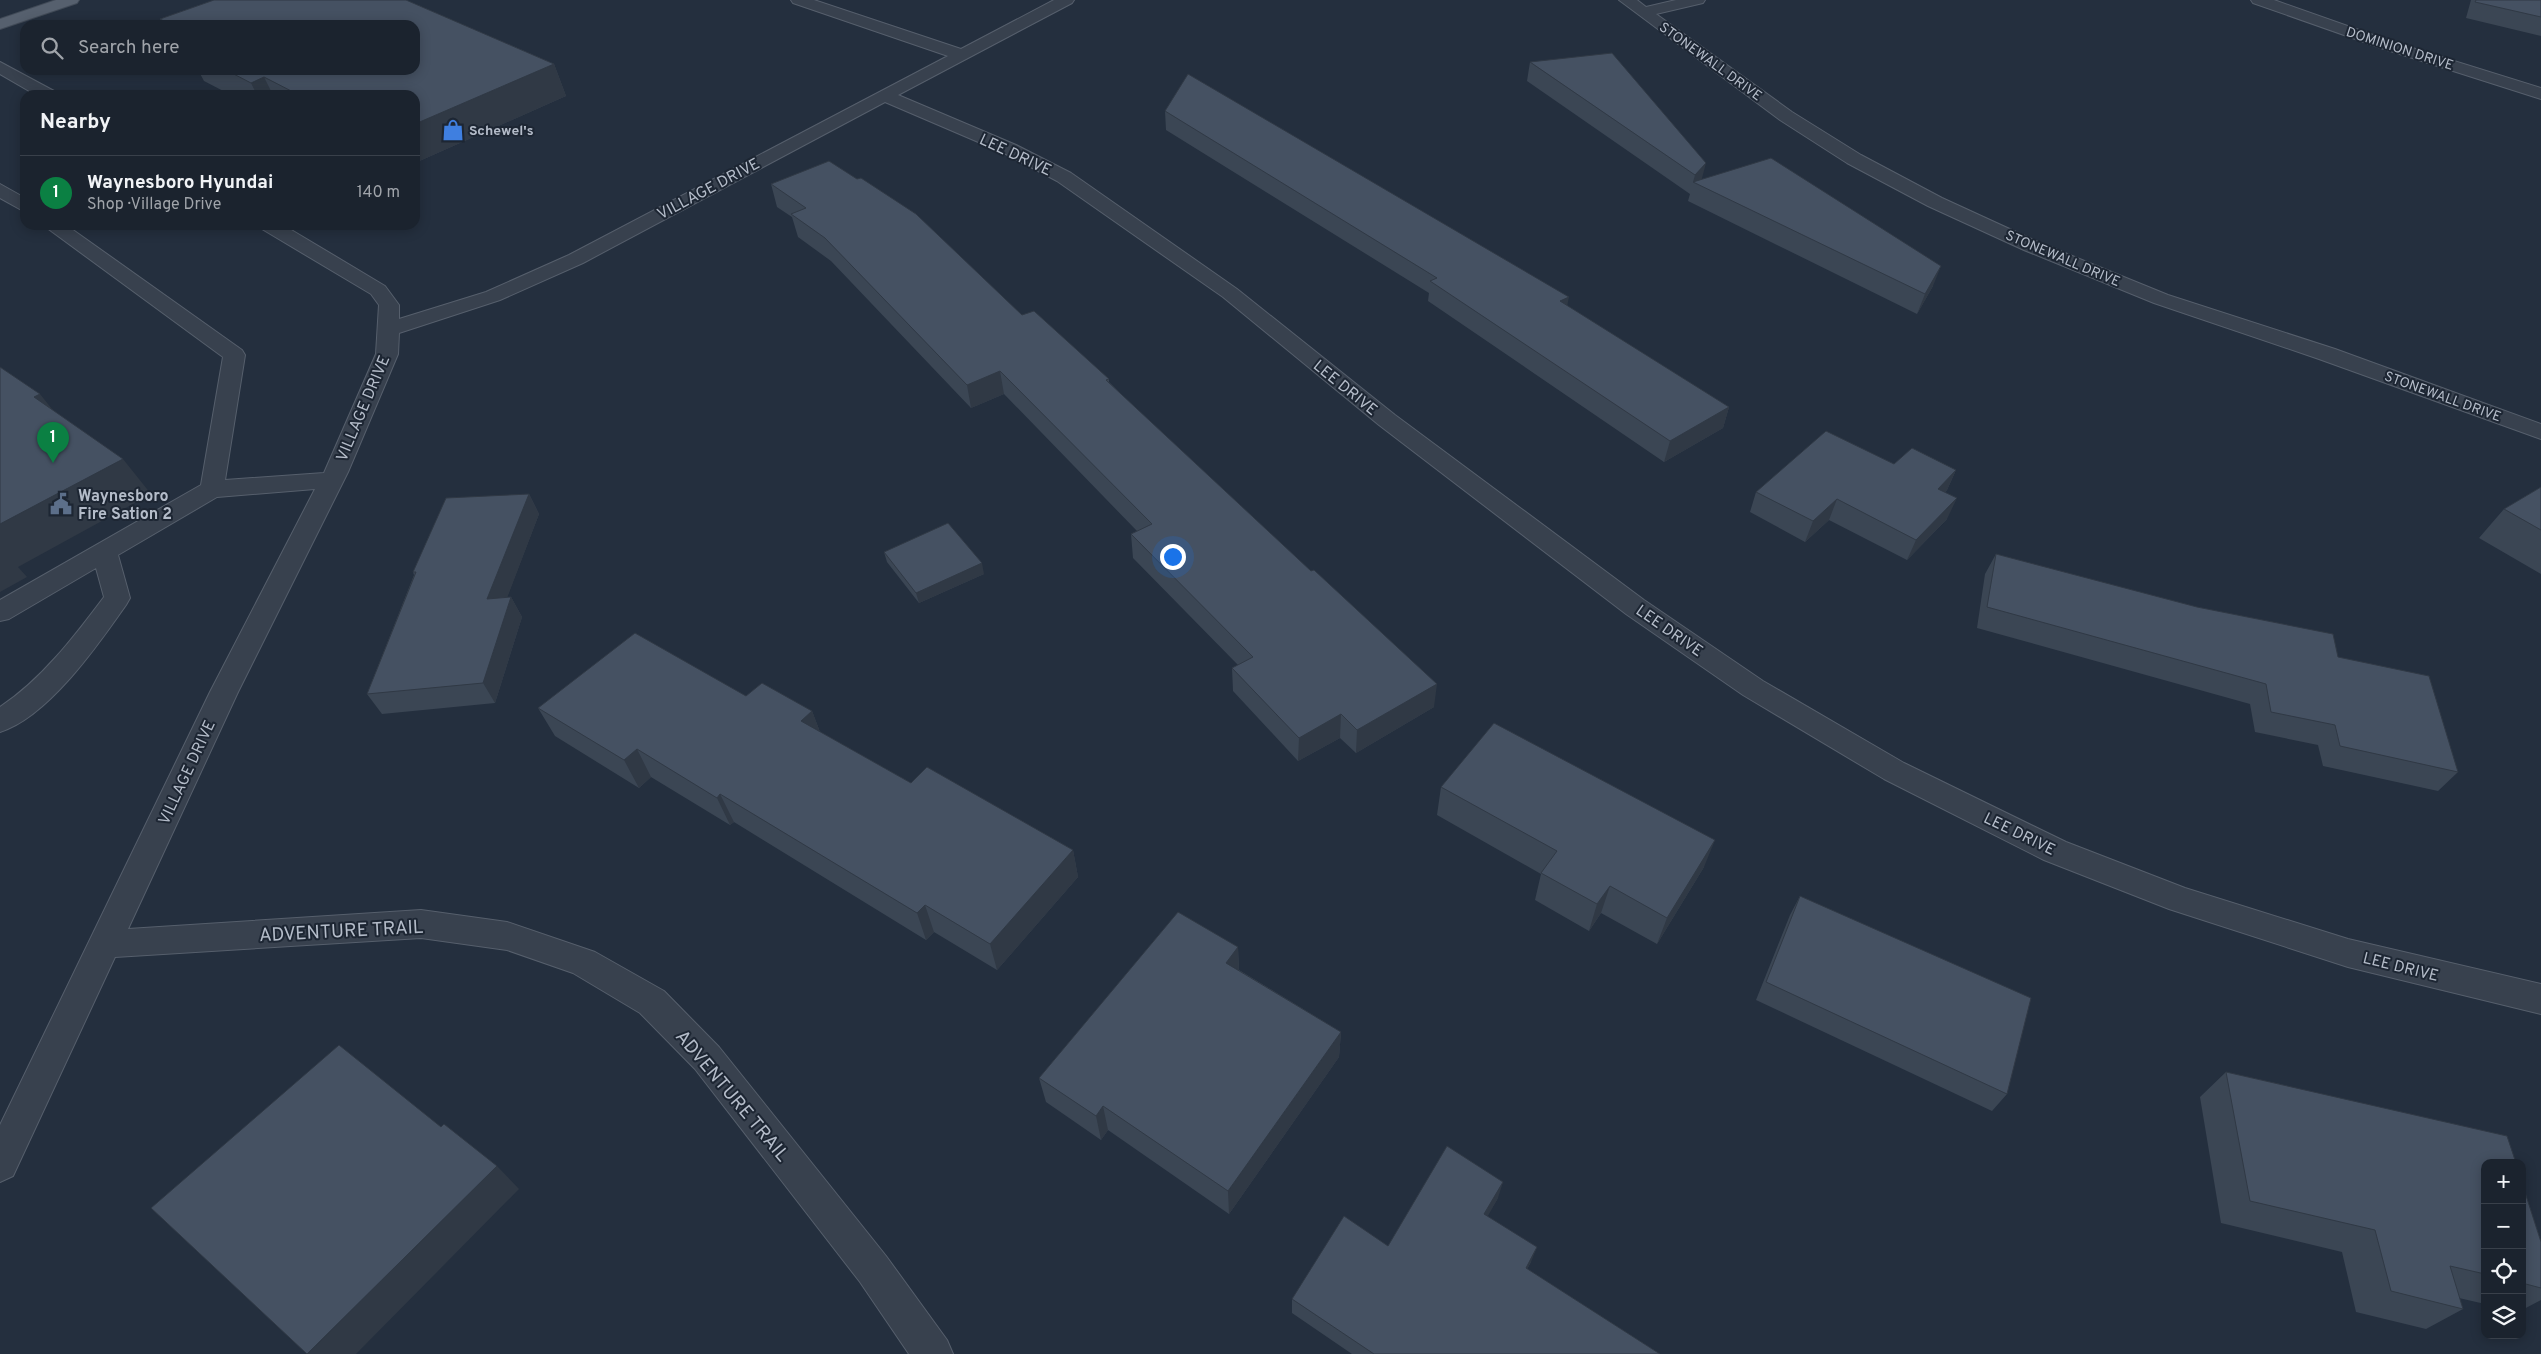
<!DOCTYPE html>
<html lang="en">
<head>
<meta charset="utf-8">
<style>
  :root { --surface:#1b232e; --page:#242b36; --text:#f1f3f6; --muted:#a0a4aa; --line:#39404a; --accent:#0b8043 }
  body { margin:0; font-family:Overpass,sans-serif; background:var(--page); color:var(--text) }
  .controls { position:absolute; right:15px; bottom:15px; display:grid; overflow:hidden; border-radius:10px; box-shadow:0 2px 12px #0003 }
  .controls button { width:45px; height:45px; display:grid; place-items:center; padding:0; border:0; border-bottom:1px solid var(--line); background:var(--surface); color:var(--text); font:25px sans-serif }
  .you { position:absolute; left:1172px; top:556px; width:18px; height:18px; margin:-12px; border:4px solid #fff; border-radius:50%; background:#1a73e8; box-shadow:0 0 0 8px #1a73e833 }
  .badge { display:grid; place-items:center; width:32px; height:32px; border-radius:50%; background:var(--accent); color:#fff; font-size:16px; font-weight:700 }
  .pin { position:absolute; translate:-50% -41px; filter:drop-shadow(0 1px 2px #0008) }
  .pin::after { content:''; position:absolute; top:26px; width:18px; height:15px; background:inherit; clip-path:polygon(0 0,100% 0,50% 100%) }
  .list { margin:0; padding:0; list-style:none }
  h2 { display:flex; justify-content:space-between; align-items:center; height:65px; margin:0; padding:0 20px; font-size:21px }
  h2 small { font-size:16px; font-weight:400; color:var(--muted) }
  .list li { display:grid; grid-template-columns:32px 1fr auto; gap:15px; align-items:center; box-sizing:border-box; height:75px; padding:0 20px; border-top:1px solid var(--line) }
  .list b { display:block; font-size:19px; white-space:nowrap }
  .list p { margin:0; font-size:16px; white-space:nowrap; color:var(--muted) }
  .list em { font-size:16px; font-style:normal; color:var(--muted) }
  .icon { flex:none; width:28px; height:28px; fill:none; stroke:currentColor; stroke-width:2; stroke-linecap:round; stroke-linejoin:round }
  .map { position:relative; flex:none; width:2541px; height:1354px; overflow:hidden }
  .search { position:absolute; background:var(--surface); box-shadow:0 2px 12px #0003; left:20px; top:20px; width:400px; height:55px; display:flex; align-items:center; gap:12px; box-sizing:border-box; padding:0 18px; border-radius:15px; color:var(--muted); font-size:19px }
  .panel { position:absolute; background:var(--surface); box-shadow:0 2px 12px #0003; left:20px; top:90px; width:400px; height:140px; border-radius:15px }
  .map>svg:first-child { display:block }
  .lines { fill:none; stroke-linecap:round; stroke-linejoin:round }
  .minor-casing { stroke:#565f6c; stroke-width:2 }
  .major-casing { stroke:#414a57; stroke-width:2 }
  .minor { fill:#38414e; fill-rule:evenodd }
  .major { fill:#56606e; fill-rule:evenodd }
  .wall { fill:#3b4654 }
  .shaded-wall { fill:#303945 }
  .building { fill:#455162; stroke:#303945 }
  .labels { text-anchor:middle; stroke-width:4; stroke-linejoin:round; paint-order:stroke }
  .far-street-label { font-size:14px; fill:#b4bcc9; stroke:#1d2633 }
  .far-poi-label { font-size:14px; font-weight:bold; fill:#b4bcc9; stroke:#1d2633; text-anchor:start }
  .street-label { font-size:16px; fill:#b4bcc9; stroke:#1d2633 }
  .poi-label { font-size:16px; font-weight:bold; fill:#b4bcc9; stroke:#1d2633; text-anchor:start }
  .near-street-label { font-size:19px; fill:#b4bcc9; stroke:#1d2633 }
</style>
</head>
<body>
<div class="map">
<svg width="2541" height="1354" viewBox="0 0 2541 1354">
  <rect width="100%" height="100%" fill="#242f3e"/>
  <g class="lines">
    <g class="minor-casing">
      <path id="minor" d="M791,0H814L961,49L1054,0H1074L1072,3L898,95L1016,145L1071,173L1237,289L1395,415L1644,600L1763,681L1904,763L2066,842L2185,888L2348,939L2541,984V1014L2348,967L2169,909L2044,860L1884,779L1743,695L1626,614L1379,425L1223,297L1057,181L1004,153L885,102L583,263L500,300L399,333L398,354L348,472L238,692L128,929L421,910L507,922L595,952L664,991L719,1047L886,1256L947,1340L953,1354H909L860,1282L695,1069L640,1013L573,973L507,950L421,938L115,957L13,1176L0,1182V1125L210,692L315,489L217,497L118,555L130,598L126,605C98,645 48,717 0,732V707C42,679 74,637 104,597L96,568L9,619L0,621V600L201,485L223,357L43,225H66L242,350L245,355L225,480L324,473L376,354L379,305L371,294L262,229L259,225H283L385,286L399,305V319L486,292L569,255L948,56L793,3Z
        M1619,0H1637L1646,7L1676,0H1705L1703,3L1656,14L1792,112L1861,155L1942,198L2038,242L2168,295L2335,349L2541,424V439L2319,359L2154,303L2024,250L1928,206L1847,163L1780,120Z
        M2251,0H2274L2393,42L2541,88V99L2381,48L2253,3Z
        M0,62L54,91L57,95H36L0,74Z
        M0,184L25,198V212L0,198Z"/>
    </g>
    <g class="major-casing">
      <path id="major" d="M56,0H79L77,3L0,29V19Z"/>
    </g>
    <use href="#minor" class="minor"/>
    <use href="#major" class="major"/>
  </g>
  <path class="wall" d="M214,0H406L554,64L566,96L415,163V95H231L204,81L198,70H415V25H164L160,19Z
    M2471,0H2541V36L2466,18Z
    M1530,62L1702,179L1933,286L1917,314L1688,201L1690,194L1527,81Z
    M1165,111L1567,306L1729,407L1723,428L1664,462L1428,301L1429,293L1166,130Z
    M771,184L1022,315L1109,379V382L1434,707L1356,753L1340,738L1298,761L1233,691L1232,668L1238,665L1133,558L1131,534L1137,531L1004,394L971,408L831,261L798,237L792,217L777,207Z
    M1894,464L1956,470L1947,490L1945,492L1947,519L1907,560L1829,520L1805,542L1750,512L1756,492Z
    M2541,487V574L2479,538L2504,509Z
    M529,494L539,514L507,597H511L522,617L495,703L382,714L367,694L414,575L413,572Z
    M884,552L984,574L919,603L887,562Z
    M1996,554L2338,657L2458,772L2438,791L2323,766L2318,745L2255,732L2250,704L1977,628L1985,574Z
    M746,696L812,711L820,732L911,783L1073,850L1078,877L997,970L934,932L926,940L734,822L730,825L651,777L639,788L555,736L538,708Z
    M1441,787L1704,867L1657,944L1601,913L1589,931L1535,900L1541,874L1437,815Z
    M1800,896L2007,1094L1992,1111L1756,1000L1790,915Z
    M1238,947L1239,970L1341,1032L1339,1057L1229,1214L1108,1130L1101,1140L1046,1102L1039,1078Z
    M2226,1072L2485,1163V1304L2459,1298L2463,1309L2426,1329L2356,1312L2342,1252L2221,1223L2200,1097Z
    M2522,1183L2541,1242V1300L2522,1310Z
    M1498,1198L1487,1216L1531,1262L1527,1269L1660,1354H1352L1292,1313V1299L1388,1246Z"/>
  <path class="shaded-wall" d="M554,64L566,96L415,163V124Z
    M264,77L273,95H257L251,83Z
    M1706,163L1701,182H1693L1695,175Z
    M1941,266L1933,286L1917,314L1925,294Z
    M1569,297L1565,316L1560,301Z
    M1000,371L1004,394L971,408L967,385Z
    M40,394L68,429L34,397Z
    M1729,407L1723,428L1664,462L1670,441Z
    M123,459L151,494L18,567L27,577L0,592V524Z
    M1956,470L1947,490L1929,509L1938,489Z
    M529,494L539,514L499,619L487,599Z
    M1957,498L1947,519L1907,560L1916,540Z
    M1837,499L1829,520L1805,542L1813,521Z
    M982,563L984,574L919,603L916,593Z
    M511,597L522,617L495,703L483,683Z
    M1437,684L1434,707L1356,753L1357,730Z
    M812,711L823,740L801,721Z
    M1341,714L1340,738L1298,761L1299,738Z
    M637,749L651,777L639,788L624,760Z
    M720,794L734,822L730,825L717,798Z
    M1715,840L1704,867L1657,944L1667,918Z
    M1073,850L1078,877L997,970L990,944Z
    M1610,886L1601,913L1589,931L1597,904Z
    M925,905L934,932L926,940L917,913Z
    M1238,947L1239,973L1226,963Z
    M1341,1032L1339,1057L1229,1214L1228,1191Z
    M1103,1106L1108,1130L1101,1140L1096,1116Z
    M497,1166L519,1189L356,1354H307Z
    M1503,1182L1498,1198L1480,1230L1484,1214Z
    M1537,1247L1531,1262L1520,1283L1526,1268Z"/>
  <path class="building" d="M214,0H406L554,64L415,124V95H299L264,77L251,83L226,70H415V25H172L160,19Z
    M2476,0H2541V17L2475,2Z
    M1612,53L1706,163L1695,175L1530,62Z
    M1188,74L1569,297L1560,301L1729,407L1670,441L1430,281L1437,278L1165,111Z
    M1771,158L1941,266L1925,294L1693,182Z
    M829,161L857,179L861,178L916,214L1022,315L1034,311L1109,379L1106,380L1311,571L1314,570L1437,684L1357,730L1341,714L1299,738L1232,668L1253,657L1131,534L1152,524L1000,371L967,385L825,238L791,214L806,208L771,184Z
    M0,367L40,394L34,397L123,459L0,524Z
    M1826,431L1894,464L1912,448L1956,470L1938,489L1957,498L1916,540L1837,499L1813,521L1756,492Z
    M2541,487V530L2504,509Z
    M529,494L487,599L511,597L483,683L367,694L416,572H413L446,498Z
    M948,523L982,563L916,593L884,552Z
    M1996,554L2197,607L2333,634L2338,657L2429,676L2458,772L2340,746L2335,725L2271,712L2266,684L1987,607Z
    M635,633L746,696L762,683L812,711L801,721L911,783L927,767L1073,850L990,944L925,905L917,913L720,794L717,798L637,749L624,760L538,708Z
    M1494,723L1715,840L1667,918L1610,886L1597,904L1541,873L1557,851L1441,787Z
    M1800,896L2031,998L2007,1094L1766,982Z
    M1178,912L1238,947L1226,963L1341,1032L1228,1191L1103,1106L1096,1116L1039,1078Z
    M339,1045L441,1127L444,1124L497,1166L307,1354L151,1208Z
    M2226,1072L2507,1136L2516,1163H2485V1274L2450,1266L2463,1309L2391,1291L2375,1230L2250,1201Z
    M1447,1146L1503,1182L1484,1214L1537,1247L1526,1268L1660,1354H1374L1292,1299L1344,1216L1388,1246Z
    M2522,1183L2541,1242V1288L2522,1283Z"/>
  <defs>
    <g id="shop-bare" transform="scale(1.725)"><path d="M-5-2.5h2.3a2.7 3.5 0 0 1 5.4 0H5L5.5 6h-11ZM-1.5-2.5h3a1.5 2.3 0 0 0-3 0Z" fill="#3f7fe0" stroke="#1d2633" stroke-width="2.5" paint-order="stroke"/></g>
    <g id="civic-bare" transform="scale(1.725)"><path d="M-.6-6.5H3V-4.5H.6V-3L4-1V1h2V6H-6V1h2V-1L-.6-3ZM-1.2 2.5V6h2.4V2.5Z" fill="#5c6f8a" stroke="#1d2633" stroke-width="2.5" paint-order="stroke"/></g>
  </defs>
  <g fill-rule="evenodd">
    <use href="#shop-bare" x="453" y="130"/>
    <use href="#civic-bare" x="61" y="504"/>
  </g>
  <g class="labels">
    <g class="far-street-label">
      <text transform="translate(2400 48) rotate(18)" y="5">DOMINION DRIVE</text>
      <text transform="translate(1711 61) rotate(36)" y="5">STONEWALL DRIVE</text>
      <text transform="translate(2063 258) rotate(23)" y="5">STONEWALL DRIVE</text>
      <text transform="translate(2443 396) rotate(20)" y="5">STONEWALL DRIVE</text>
    </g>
    <g class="far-poi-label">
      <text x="469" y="135">Schewel's</text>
    </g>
    <g class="street-label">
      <text transform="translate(1016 154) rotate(25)" y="6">LEE DRIVE</text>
      <text transform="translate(708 188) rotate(-28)" y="6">VILLAGE DRIVE</text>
      <text transform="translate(1346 387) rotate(39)" y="6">LEE DRIVE</text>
      <text transform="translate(362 408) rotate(-67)" y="6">VILLAGE DRIVE</text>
      <text transform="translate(1670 630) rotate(35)" y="6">LEE DRIVE</text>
      <text transform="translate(186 772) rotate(-65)" y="6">VILLAGE DRIVE</text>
      <text transform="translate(2020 833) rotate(26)" y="6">LEE DRIVE</text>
      <text transform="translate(2401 966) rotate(14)" y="6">LEE DRIVE</text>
    </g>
    <g class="poi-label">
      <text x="78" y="501">Waynesboro<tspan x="78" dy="18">Fire Sation 2</tspan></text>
    </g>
    <g class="near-street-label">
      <text transform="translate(341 930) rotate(-3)" y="7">ADVENTURE TRAIL</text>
      <text transform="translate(733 1095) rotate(50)" y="7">ADVENTURE TRAIL</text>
    </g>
  </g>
</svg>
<div class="controls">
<button>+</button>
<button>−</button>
<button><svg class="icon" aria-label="locate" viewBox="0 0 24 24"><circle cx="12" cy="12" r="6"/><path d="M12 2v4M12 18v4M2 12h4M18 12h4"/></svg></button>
<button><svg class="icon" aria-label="layers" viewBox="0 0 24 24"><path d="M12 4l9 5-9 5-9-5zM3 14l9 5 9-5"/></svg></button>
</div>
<div class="you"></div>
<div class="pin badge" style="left:53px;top:463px">1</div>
<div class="search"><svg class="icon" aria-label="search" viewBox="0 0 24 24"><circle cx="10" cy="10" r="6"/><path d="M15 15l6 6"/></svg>Search here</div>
<section class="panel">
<h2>Nearby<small></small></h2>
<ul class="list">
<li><span class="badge">1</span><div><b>Waynesboro Hyundai</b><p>Shop · Village Drive</p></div><em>140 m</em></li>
</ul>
</section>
</div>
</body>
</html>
